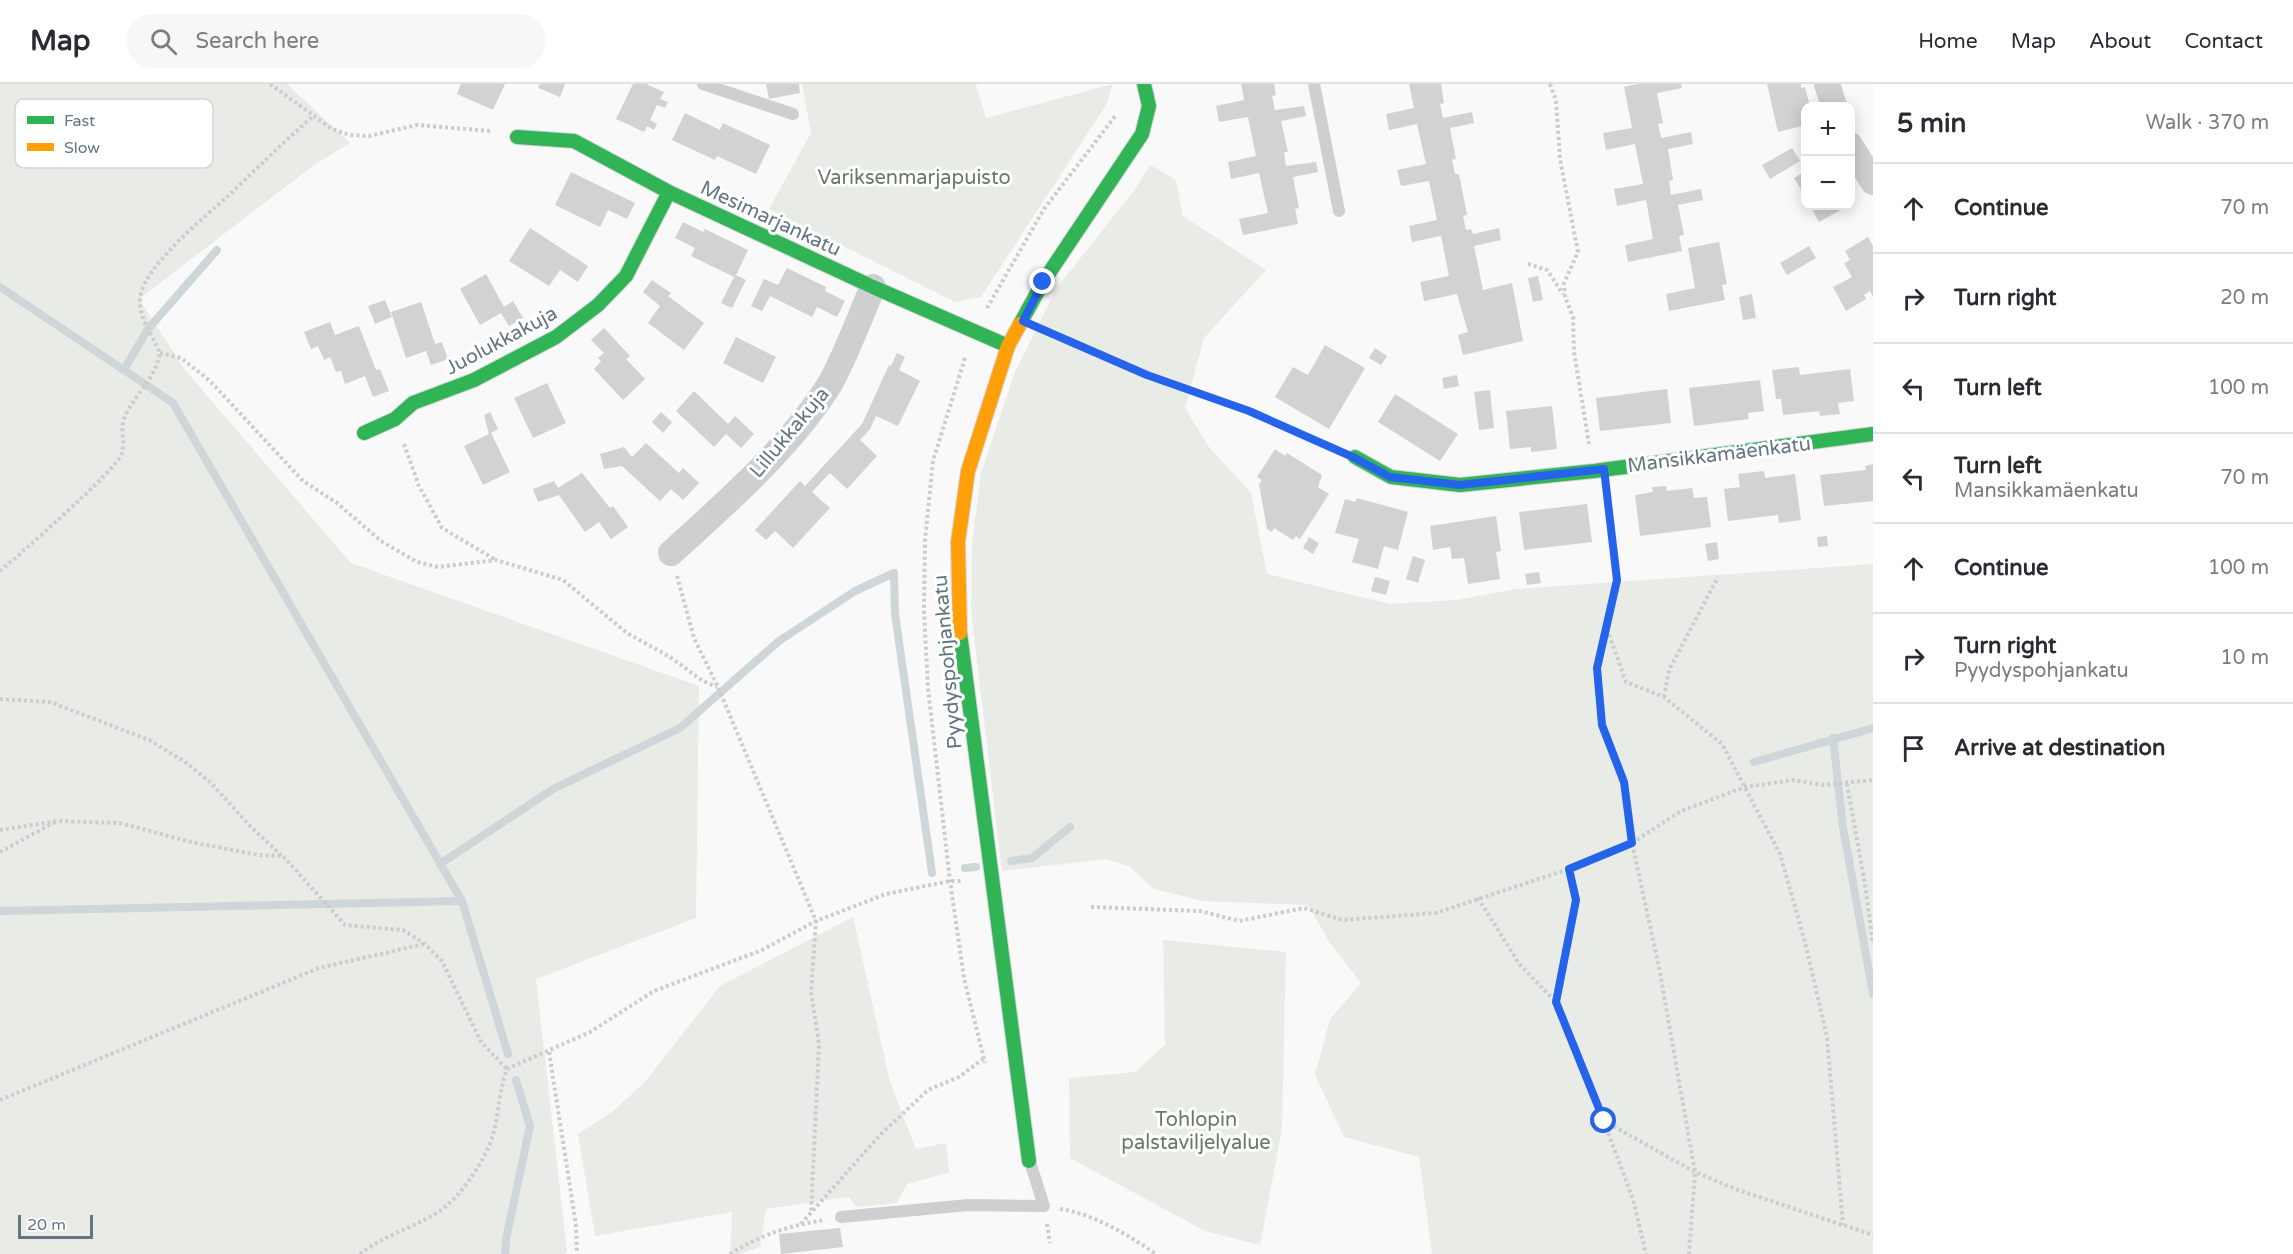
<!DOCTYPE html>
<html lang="en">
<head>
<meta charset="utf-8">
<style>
  :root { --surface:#fff; --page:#f7f7f7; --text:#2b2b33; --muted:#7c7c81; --line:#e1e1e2 }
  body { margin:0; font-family:"Varela Round",sans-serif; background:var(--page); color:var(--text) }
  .controls { position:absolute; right:18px; top:18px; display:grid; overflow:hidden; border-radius:12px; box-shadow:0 3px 15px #0003 }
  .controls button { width:54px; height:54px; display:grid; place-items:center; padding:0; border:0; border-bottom:2px solid var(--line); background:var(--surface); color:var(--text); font:30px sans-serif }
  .scale { position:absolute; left:18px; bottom:15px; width:75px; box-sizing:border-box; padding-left:6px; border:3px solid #657683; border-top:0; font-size:16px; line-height:21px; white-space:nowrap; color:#657683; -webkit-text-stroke:4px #fff; paint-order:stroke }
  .stop { position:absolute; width:18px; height:18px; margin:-14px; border:4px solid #2563eb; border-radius:50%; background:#fff }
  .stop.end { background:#2563eb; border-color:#fff; box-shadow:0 2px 6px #0008 }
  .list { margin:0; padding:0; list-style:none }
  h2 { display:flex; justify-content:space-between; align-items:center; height:78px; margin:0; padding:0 24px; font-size:26px }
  h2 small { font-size:20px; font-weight:400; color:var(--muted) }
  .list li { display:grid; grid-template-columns:39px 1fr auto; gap:18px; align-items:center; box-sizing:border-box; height:90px; padding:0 24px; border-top:2px solid var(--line) }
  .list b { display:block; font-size:22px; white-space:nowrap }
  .list p { margin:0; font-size:20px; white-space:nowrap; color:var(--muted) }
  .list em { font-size:20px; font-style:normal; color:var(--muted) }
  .icon { flex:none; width:33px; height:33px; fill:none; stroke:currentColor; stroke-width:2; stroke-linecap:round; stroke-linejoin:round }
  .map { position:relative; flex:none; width:1873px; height:1170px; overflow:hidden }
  header { display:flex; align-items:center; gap:36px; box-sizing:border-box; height:84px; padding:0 30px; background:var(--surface); border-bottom:2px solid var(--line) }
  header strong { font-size:28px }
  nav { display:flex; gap:33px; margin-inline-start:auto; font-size:21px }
  .search { width:420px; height:54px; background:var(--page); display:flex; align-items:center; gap:15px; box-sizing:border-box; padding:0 21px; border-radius:33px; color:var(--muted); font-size:22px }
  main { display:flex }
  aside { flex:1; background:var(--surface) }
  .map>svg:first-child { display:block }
  .green { fill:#e8ebe6 }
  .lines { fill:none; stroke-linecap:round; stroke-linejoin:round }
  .stream { stroke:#ced6d9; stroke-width:8 }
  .building { fill:#d0d2d3 }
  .fast-casing { stroke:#d5d6d7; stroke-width:16 }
  .slow-casing { stroke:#d5d6d7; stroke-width:16 }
  .path { stroke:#cbcccd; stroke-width:4; stroke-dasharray:3 3; stroke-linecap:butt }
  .lane { stroke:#cecfd0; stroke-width:12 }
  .street { stroke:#cecfd0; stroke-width:26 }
  .fast { stroke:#30b455; stroke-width:14 }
  .slow { stroke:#ff9f0a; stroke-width:14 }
  .route { stroke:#2563eb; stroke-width:8 }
  .labels { text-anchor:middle; stroke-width:6; stroke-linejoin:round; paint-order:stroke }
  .park-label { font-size:20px; fill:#687a64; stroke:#fff }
  .street-label { font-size:20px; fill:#657683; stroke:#fff }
  .key { fill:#fff; stroke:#d1d6da; stroke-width:1.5 }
  .key-label { font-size:16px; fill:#657683 }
</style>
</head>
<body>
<header>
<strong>Map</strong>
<div class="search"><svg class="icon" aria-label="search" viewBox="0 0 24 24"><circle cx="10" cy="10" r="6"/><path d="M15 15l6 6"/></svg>Search here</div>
<nav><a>Home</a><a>Map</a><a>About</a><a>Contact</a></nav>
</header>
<main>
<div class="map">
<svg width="1873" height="1170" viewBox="0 0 1873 1170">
  <rect width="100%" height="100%" fill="#f9f9f9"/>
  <path class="green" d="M0,0H287L350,59L314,81L139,215L185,286L351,479L699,602L696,834L536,895L567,1168L564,1170H0Z
    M802,0H976L986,34L1113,0L1106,21L981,213L955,218L769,125L811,49Z
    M1150,81L1176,96L1183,132L1266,186L1204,254L1185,324L1209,363L1251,409L1267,490L1390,520L1456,516L1516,505L1873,480V1170H1432L1419,1073L1344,1053L1315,991L1330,935L1361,899L1330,859L1308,821L1202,817L1154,805L1129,782L1106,775L1002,787L971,527L972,460L981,389L1015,288L1056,205L1136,104Z
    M853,833L890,998L916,1065L946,1059L949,1088L907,1100L897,1119L856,1123L849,1113L766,1125L760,1163L740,1170H730L732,1128L595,1152L578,1050L612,1028L644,999L720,902Z
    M1163,856L1286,868L1282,1045L1260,1161L1205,1147L1070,1074L1069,994L1135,988L1165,961Z"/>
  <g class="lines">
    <path class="stream" d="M0,203L173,319L462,817L508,970
      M124,286L148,245L217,166
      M1833,654L1843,743L1873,910
      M1754,678L1873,644
      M1011,777L1032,774L1070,743
      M440,780L553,705L680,644L779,557L855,507L894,489L895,530L932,789
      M965,784L976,783
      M0,827L462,817
      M505,1170L506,1155L530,1042L516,996"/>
  </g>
  <path class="building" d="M461,0H505L493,26L457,10Z
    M540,0H565L560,13L538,4Z
    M633,0H646L664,8L660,15L668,18L665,24L657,21L650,36L657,40L654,46L647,42L644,48L616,35Z
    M766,0H799L800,9L769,15Z
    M1241,0H1274L1276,11L1272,12L1275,26L1304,22L1306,32L1281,37L1288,68H1284L1286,82L1316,78L1318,88L1293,93L1299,124L1295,125L1298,140L1243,151L1239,135L1268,129L1259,89L1231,95L1228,78L1256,72L1248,33L1219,38L1216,22L1244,16Z
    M1409,0H1441L1444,19L1440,20L1443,34L1472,28L1474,39L1450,44L1456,75L1452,76L1455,90H1459L1467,131L1463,132L1466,146L1471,145L1473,150L1499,144L1501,156L1474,162L1483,206L1512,199L1523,257L1463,271L1458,251L1468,248L1457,210L1424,217L1420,198L1449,192L1441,152L1412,158L1409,142L1437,136L1429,97L1401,102L1397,86L1426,80L1417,40L1389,46L1386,30L1414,24Z
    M1637,0H1681L1682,4L1657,9L1663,39L1658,40L1661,54L1691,48L1693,60L1668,65L1673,96L1669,97L1671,111L1701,105L1703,116L1678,121L1684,151L1679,152L1682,167L1628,178L1625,161L1653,155L1646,116L1617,122L1614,105L1643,100L1635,60L1606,66L1603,49L1632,44L1624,3Z
    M1767,0H1801V4L1805,3L1810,22L1804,24L1806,41L1778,48Z
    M685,29L720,46L723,39L770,61L756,90L717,72L715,76L672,56Z
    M1792,64L1800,77L1770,95L1762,81Z
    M1806,87V114L1794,94Z
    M571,88L635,119L627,135L608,126L600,143L555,121Z
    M1810,122H1848L1819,138Z
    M683,138L703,148L705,145L748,166L736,191L746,196L732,224L721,219L734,193L691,172L695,164L675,154Z
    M530,144L588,182L578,198L560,186L549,202L509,177Z
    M1868,153L1873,162V213L1870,207L1864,211L1866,215L1846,227L1833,203L1852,193L1844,179L1850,176L1845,167Z
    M1719,158L1727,200L1722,201L1725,216L1669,227L1666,210L1695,204L1688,164Z
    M1809,162L1816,174L1787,191L1780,179Z
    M787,184L826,203L825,207L845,217L837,233L817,223L812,233L770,212L762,227L751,222L764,195L778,201Z
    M486,190L504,223L513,217L523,234L509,242L501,229L480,241L460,205Z
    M1538,192L1543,216L1533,218L1528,194Z
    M652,196L671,209L668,212L704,239L684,266L648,239L660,222L643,208Z
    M1752,210L1756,234L1743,236L1739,213Z
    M385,216L392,233L375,240L368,222Z
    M421,218L435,260L442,258L448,275L431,281L426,267L406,274L391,228Z
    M330,238L335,251L359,242L376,286L380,285L389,307L373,313L365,292L345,300L341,287L336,288L330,273L324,276L318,262L311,265L304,248Z
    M604,244L630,272L626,275L645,295L623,316L594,285L601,277L598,274L604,269L591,256Z
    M736,253L776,273L763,299L723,279Z
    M1325,261L1365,284L1329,345L1275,313L1293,283L1308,291Z
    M1375,264L1387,272L1381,281L1369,274Z
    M897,269L905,273L899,286L920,297L898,342L876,332L870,345L860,356L877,372L847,405L830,389L821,398L812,408L830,424L793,464L775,447L766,456L755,446L800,397L805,402L862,340L889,281L891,282Z
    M1799,283L1800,291L1850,285L1854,317L1838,319L1840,330L1820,332L1819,327L1783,331L1781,315H1776L1772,286Z
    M1457,291L1459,302L1444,305L1442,294Z
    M1760,296L1764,327L1748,329L1749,335L1694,342L1689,304Z
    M547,299L566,339L533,354L514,314Z
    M1667,305L1671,339L1600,347L1596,314Z
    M1490,306L1494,344L1479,346L1474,308Z
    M694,307L728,340L735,332L754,350L741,364L726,350L714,363L676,327Z
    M1395,310L1458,350L1440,377L1378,338Z
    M1552,322L1557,365L1531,368V363L1510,365L1506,327Z
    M490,328L498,345L491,349L510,388L483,401L464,362L489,350L484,331Z
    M661,328L672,338L663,349L652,338Z
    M646,359L679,389L683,384L699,399L683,416L671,405L660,417L622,382L604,385L600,370L624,363L632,373Z
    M1275,365L1285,372L1287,369L1322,391L1318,403L1329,410L1300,455L1296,452L1293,456L1274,444L1272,448L1267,445L1259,400L1262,396L1257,393Z
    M1873,380V417L1824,422L1820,391L1866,386L1865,382Z
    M1764,387L1765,394L1795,390L1801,436L1779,439L1778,431L1728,437L1724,405L1740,403L1738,390Z
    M582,389L610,424L613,422L628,443L611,455L599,438L585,448L559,411L538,418L533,405L554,397L558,404Z
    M1666,402L1667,407L1692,404L1694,414L1707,413L1711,443L1640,452L1635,411L1653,408L1652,403Z
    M1357,414L1408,428L1398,466L1384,462L1378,485L1352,478L1359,455L1335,449L1345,415L1355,418Z
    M1587,420L1592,458L1524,466L1519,428Z
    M1496,432L1501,467L1496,468L1500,495L1468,500L1464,474L1452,475L1450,463L1433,466L1430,442Z
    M1827,452L1828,462L1818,463L1817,453Z
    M1309,453L1319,459L1313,470L1303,464Z
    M1717,458L1719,475L1708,477L1705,460Z
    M1413,472L1425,476L1418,499L1406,495Z
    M1539,488L1541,499L1527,501L1525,490Z
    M1375,493L1390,497L1386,511L1371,507Z
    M840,1144L843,1163L781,1170L779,1150Z"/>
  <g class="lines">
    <g class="fast-casing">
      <path id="fast" d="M517,53L574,57L669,108L873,203L1008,262
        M1020,240L1043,198L1142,50L1149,22L1144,0
        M364,349L395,335L413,319L474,296L556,253L598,221L626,192L669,108
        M1355,373L1391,393L1460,401L1594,387L1873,350
        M960,549L1029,1077"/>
    </g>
    <g class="slow-casing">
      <path id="slow" d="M960,549L958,458L968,387L1008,262L1020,240"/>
    </g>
    <path class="path" d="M270,0L332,45L350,51L369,52L417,41L490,47
      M1550,0L1556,16L1560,75L1578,168L1564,199L1565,213L1573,233L1574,268L1589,360
      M1528,180L1547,186L1563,210
      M987,224L1044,125L1116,31
      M1048,248L1147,291L1249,327L1329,362
      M160,269L181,274L210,297L303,397L337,419L381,457L417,478L438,483L496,476L563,496L627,549L670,573L703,597L717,603
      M965,274L933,377L925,456L924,528L928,604L950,797L964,894L985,979
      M404,360L419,402L442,444L496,476
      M1607,414L1618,497L1597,584L1602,641L1624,698L1632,759L1659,883L1695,1088L1689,1170
      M0,487C19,471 117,386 122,369C126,356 118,343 127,328C140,305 154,296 160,269C152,250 136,231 141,209C150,177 205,133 229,111C257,84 284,58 313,32
      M677,492L694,554L718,603L816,837L811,908L819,960L811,1129
      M1607,545L1626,598L1664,613L1722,660L1780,770L1805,858L1827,953L1843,1141
      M1664,613L1669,586L1718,493
      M0,615L50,618L149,656L185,678L210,698L250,742L282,772
      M1847,700L1865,800L1873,860
      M0,746L58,737L120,739L191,758L258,771L283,772L345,841L403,846L425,860L442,877L481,958L507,985
      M0,768L55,738
      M1478,814L1520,881L1556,918L1604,1037L1695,1088L1738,1106L1873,1151
      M1091,823L1200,827L1239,837L1304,824L1342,836L1436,829L1569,785L1632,759L1681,727L1745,703L1793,696L1822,701L1873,696
      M1556,917L1576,816L1569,785
      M549,968L576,1141L577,1170
      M0,1016L319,884L424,860
      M1604,1038L1633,1115L1646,1170
      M1060,1125C1094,1130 1128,1151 1156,1170
      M801,1140L880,1051L928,1006L959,993L983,975
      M1047,1140L1050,1159
      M360,1170C384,1151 416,1143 441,1126C460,1112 478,1086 488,1064C500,1039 497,1010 507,985L590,948L654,907L762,866L816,837L886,810L950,797H963
      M730,1170C760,1151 791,1141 825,1136"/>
    <path class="lane" d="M703,0L793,30
      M1314,0L1339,127
      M841,1133L968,1121L1044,1122L1030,1078"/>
    <path class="street" d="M1827,0L1834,22
      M1850,61L1873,98
      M671,469C725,420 788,365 828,303C844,277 860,232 873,203"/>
    <use href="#fast" class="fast"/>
    <use href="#slow" class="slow"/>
  </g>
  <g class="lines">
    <path class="route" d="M1043,198L1023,237L1147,291L1249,327L1355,374L1390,393L1460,401L1604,385L1617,496L1597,584L1602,641L1624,698L1632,759L1569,785L1576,816L1556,918L1604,1037"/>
  </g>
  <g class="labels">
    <g class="park-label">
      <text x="914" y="100">Variksenmarjapuisto</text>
      <text x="1196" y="1042">Tohlopin<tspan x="1196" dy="23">palstaviljelyalue</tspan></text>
    </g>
    <g class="street-label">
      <text transform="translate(771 134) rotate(25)" y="7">Mesimarjankatu</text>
      <text transform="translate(501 256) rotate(-28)" y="7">Juolukkakuja</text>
      <text transform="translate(789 348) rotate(-50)" y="7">Lillukkakuja</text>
      <text transform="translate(1719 370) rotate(-7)" y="7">Mansikkamäenkatu</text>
      <text transform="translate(947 578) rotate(-95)" y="7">Pyydyspohjankatu</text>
    </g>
  </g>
  <rect x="15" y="15" width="198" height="69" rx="9" class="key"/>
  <rect x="27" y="32" width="27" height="8" fill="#30b455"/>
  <rect x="27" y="59" width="27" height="8" fill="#ff9f0a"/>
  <g class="key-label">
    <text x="64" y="42">Fast</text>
    <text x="64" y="69">Slow</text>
  </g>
</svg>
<div class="controls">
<button>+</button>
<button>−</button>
</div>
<div class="scale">20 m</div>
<div class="stop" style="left:1604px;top:1037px"></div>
<div class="stop end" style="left:1043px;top:198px"></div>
</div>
<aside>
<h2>5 min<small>Walk · 370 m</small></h2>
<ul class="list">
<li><svg class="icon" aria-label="ahead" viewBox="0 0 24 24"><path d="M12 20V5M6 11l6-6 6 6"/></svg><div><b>Continue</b></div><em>70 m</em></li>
<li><svg class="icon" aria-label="right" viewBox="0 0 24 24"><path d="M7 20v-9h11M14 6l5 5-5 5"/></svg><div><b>Turn right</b></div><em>20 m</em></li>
<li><svg class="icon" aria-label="left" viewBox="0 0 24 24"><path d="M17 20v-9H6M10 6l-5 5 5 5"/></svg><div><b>Turn left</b></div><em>100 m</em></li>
<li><svg class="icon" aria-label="left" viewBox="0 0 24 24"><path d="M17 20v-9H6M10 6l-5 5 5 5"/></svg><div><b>Turn left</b><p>Mansikkamäenkatu</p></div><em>70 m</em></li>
<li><svg class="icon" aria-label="ahead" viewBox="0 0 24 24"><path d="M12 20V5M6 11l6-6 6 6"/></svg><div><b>Continue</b></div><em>100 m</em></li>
<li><svg class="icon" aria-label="right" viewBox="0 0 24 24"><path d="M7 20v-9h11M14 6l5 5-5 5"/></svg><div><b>Turn right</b><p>Pyydyspohjankatu</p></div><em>10 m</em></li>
<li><svg class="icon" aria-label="arrive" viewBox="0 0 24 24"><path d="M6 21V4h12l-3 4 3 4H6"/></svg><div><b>Arrive at destination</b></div></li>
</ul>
</aside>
</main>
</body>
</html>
